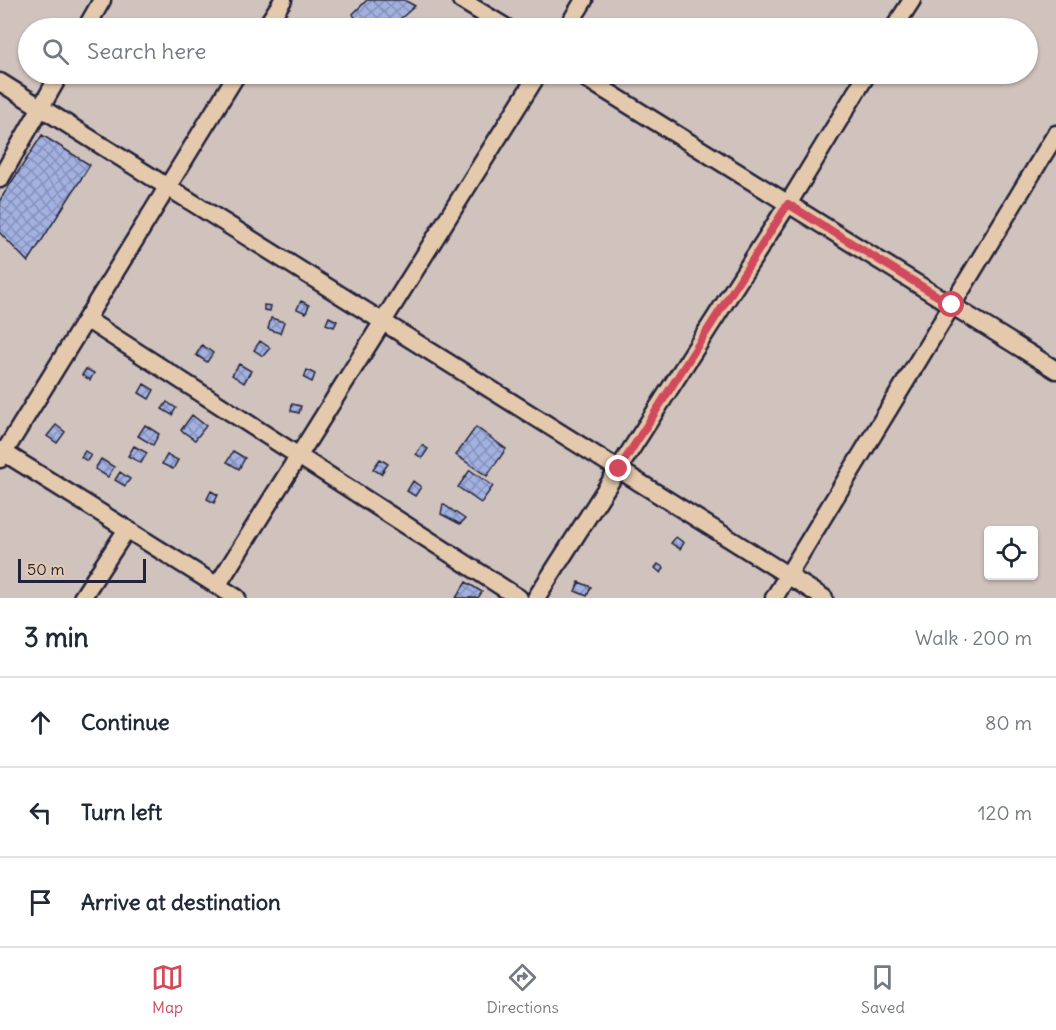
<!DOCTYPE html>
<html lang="en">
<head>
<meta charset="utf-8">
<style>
  :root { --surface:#fff; --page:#f6f6f7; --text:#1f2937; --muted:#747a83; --line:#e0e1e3; --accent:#d1495b }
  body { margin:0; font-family:Delius,sans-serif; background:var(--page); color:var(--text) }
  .controls { position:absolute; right:18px; bottom:18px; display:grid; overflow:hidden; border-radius:6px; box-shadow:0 2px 4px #0004 }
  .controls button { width:54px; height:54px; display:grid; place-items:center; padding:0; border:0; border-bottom:2px solid var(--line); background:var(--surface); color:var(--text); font:30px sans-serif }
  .scale { position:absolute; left:18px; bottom:15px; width:128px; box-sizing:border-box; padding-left:6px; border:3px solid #22223b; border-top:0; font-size:16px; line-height:21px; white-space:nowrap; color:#22223b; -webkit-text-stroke:4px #e4c9ac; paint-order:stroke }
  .stop { position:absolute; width:18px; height:18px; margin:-14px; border:4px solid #d1495b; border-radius:50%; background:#fff }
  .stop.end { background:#d1495b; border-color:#fff; box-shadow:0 2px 6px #0008 }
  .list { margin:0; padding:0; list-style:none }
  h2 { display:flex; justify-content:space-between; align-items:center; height:78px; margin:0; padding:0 24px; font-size:26px }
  h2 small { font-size:20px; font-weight:400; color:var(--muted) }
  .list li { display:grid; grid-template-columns:39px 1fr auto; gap:18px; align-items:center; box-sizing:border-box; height:90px; padding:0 24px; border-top:2px solid var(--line) }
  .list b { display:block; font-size:22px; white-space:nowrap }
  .list em { font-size:20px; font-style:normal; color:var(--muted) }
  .icon { flex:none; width:33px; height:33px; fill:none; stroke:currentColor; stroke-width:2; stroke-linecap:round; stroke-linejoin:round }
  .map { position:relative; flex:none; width:1056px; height:598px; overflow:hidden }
  .search { position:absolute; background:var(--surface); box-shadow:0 2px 4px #0004; left:18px; right:18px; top:18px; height:66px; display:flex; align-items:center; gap:15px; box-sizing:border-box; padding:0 21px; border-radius:33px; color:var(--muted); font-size:22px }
  .sheet { height:348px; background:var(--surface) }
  nav { display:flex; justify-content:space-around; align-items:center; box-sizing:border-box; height:84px; border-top:2px solid var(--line); background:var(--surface); font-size:16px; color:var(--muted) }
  nav a { display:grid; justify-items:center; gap:3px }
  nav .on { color:var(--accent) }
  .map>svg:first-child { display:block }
  .building { fill:url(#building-cross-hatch); stroke:#22223b; stroke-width:1.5 }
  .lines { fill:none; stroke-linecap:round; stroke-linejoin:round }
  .street-casing { stroke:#22223b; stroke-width:21 }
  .street { stroke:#e4c9ac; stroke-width:16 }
  .route { stroke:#d1495b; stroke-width:8 }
</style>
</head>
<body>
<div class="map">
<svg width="1056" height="598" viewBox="0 0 1056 598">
  <defs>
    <pattern id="building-cross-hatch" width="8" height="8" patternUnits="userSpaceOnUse" patternTransform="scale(1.5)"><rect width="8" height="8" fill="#a2b1e0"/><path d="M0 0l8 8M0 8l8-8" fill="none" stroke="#8490b7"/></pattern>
  </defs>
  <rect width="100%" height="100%" fill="#d0c2bc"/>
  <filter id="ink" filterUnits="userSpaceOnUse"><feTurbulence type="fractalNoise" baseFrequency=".0167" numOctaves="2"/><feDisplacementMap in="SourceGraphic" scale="12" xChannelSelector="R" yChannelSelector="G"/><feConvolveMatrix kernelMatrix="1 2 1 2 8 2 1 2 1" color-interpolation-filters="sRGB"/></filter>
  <g filter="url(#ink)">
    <path class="building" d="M367,0H404L415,6L390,28H360L353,14Z
      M42,135L90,165L28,262L0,233V200Z
      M301,301L309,305L306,313L297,309Z
      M264,305L271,306L270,311L264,310Z
      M329,317L337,321L334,327L326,324Z
      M271,318L284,322L280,333L268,329Z
      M260,341L270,348L263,356L254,350Z
      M202,345L213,353L207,362L196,355Z
      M239,364L251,371L244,383L232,375Z
      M86,369L94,373L90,380L82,375Z
      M307,370L315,374L312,382L304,378Z
      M144,384L154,390L149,399L139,393Z
      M167,402L176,408L172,415L162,409Z
      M292,404L301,406L299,413L291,411Z
      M192,415L206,426L195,440L181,430Z
      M56,425L65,432L57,443L47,436Z
      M145,425L159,434L153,445L138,436Z
      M476,427L506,449L487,476L456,455Z
      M422,445L428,449L422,458L416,454Z
      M134,446L147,453L141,463L128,456Z
      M85,451L91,455L87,461L81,457Z
      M233,451L245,458L239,469L227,462Z
      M167,455L178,460L173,469L162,464Z
      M101,459L114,467L108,477L95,469Z
      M380,459L388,464L381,474L373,469Z
      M470,470L493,486L481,503L458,487Z
      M120,472L130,479L125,486L115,480Z
      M413,481L421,487L415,496L407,491Z
      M211,491L218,495L214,503L207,499Z
      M443,504L465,519L460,524L441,514Z
      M676,537L684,543L680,549L671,543Z
      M658,564L664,568L661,573L655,568Z
      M466,582L482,592L478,598H456Z
      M579,582L591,587L587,596L575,591Z"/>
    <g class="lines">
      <g class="street-casing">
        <path id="street" d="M461,0L507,28
          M86,28L102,0
          M265,28L283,0
          M567,28L584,0
          M894,28L912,0
          M579,74L1056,370
          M0,82L824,598
          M0,179L60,74
          M86,319L519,598
          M0,450L237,598
          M0,459L237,74
          M217,586L538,74
          M82,598L127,529
          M536,598L788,204L867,74
          M774,598L1056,134"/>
      </g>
      <use href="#street" class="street"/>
    </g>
  </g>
  <g class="lines" filter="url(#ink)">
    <path class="route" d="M619,469L788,204L952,305"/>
  </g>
</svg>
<div class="controls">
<button><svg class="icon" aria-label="locate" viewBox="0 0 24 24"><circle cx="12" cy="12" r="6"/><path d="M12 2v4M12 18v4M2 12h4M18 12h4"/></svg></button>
</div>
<div class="scale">50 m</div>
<div class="stop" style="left:952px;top:305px"></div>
<div class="stop end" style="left:619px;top:469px"></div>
<div class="search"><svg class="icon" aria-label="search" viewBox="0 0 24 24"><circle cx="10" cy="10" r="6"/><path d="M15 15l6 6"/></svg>Search here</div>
</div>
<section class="sheet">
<h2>3 min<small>Walk · 200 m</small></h2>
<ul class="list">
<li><svg class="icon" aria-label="ahead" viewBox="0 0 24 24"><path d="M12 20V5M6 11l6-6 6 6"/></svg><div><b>Continue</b></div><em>80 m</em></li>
<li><svg class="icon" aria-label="left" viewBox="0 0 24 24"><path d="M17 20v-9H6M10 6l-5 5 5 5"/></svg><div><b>Turn left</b></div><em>120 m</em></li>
<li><svg class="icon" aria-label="arrive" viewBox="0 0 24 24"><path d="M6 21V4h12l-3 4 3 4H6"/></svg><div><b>Arrive at destination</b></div></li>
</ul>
</section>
<nav>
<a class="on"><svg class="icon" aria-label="map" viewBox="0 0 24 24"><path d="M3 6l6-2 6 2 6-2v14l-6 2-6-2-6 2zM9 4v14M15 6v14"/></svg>Map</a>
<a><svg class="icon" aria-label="directions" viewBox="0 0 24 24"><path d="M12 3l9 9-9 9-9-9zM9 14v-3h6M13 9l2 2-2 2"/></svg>Directions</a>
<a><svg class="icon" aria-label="saved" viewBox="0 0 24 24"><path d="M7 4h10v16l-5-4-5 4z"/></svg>Saved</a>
</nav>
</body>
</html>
